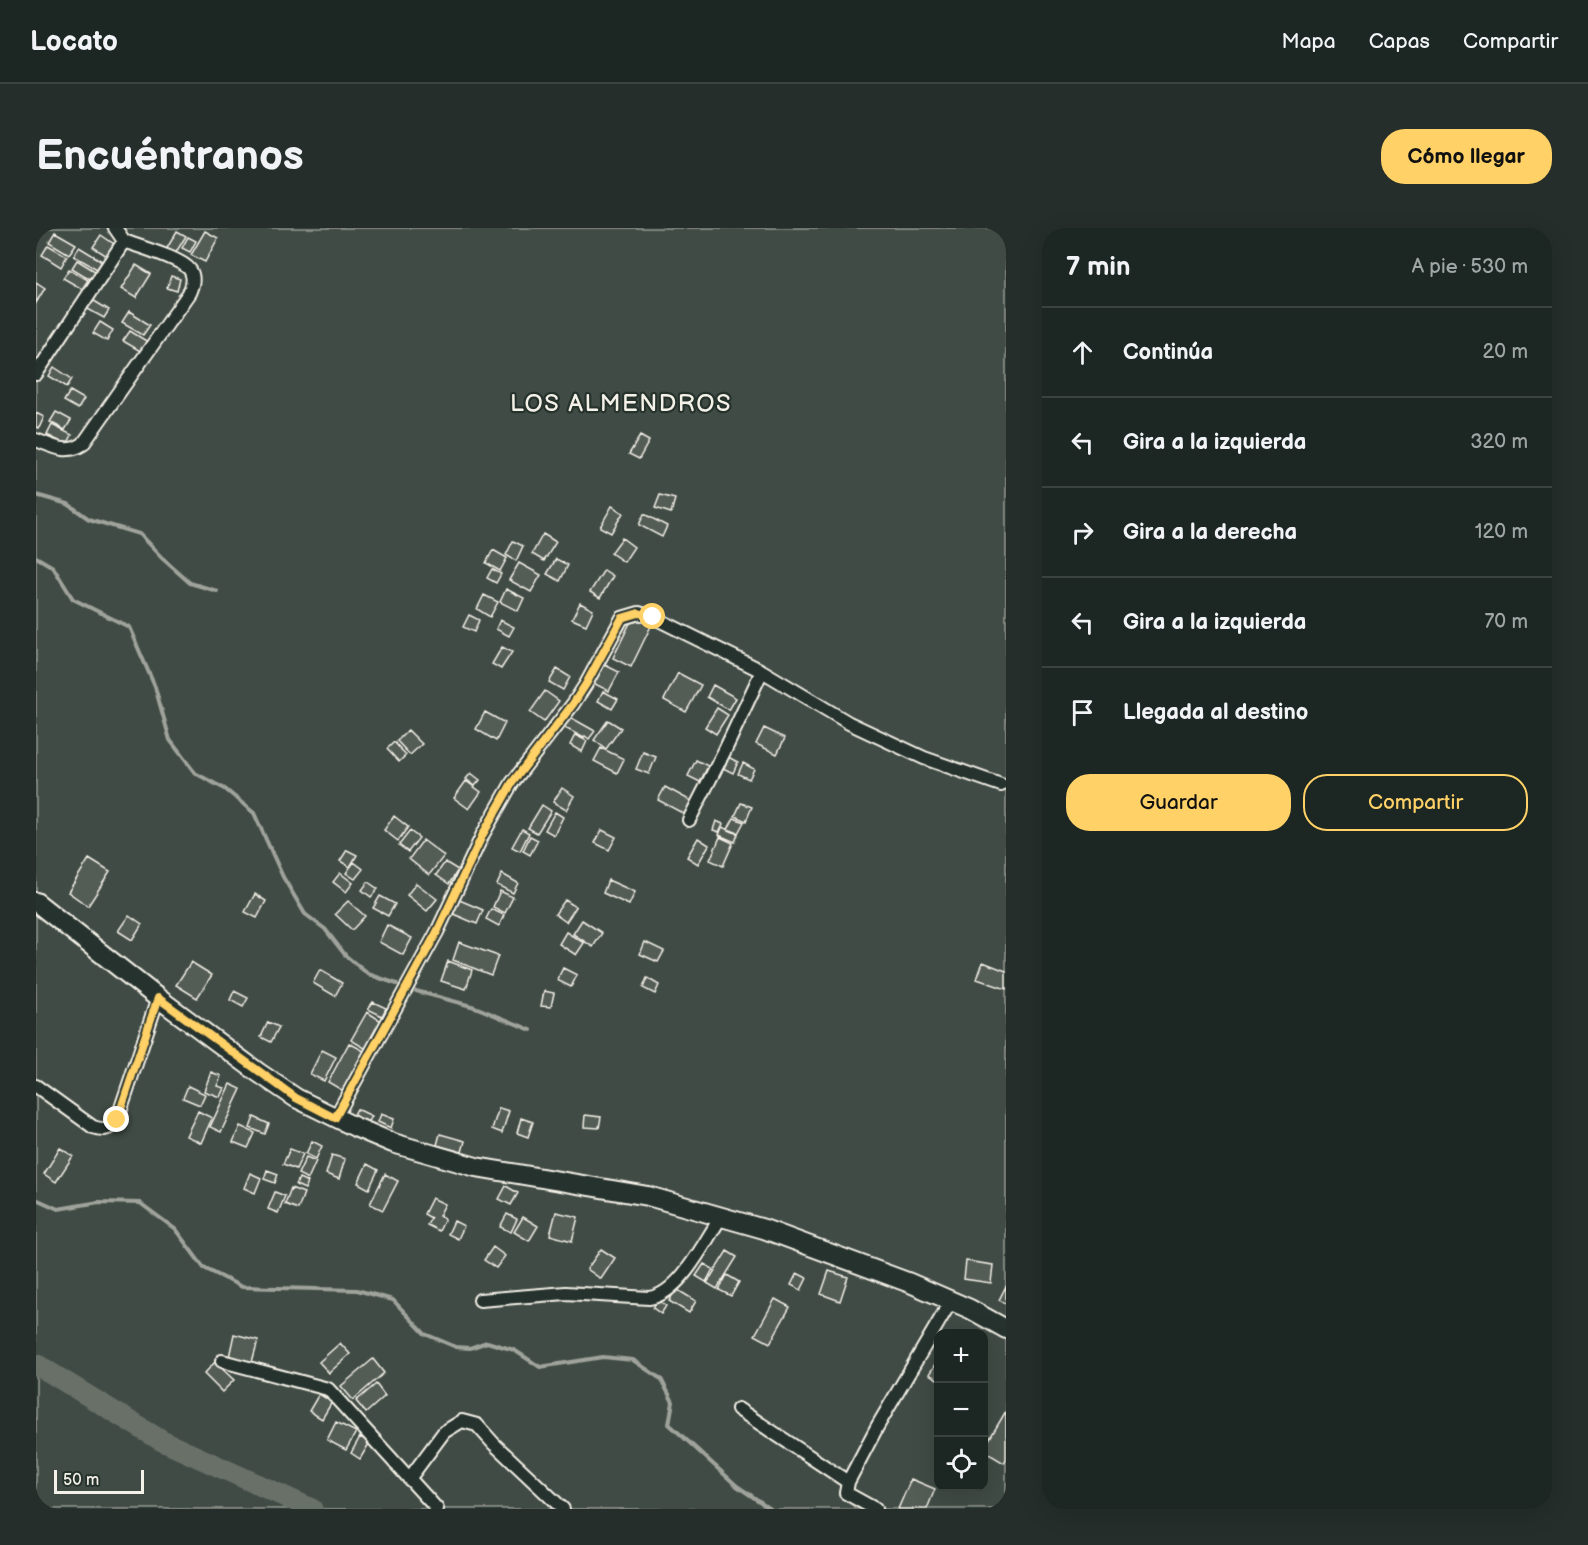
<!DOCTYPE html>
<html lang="es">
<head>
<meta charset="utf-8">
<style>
  :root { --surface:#1c2622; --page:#252e2a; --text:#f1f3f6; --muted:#a0a5a5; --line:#3a4340; --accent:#ffd166 }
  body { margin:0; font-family:"Balsamiq Sans",sans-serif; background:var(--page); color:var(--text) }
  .controls { position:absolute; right:18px; bottom:18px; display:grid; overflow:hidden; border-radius:12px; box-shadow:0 6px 24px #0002 }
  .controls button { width:54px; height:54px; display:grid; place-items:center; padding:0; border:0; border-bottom:2px solid var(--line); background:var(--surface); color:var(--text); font:30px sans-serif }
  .scale { position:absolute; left:18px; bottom:15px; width:90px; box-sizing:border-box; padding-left:6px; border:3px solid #f4f1e8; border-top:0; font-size:16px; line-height:21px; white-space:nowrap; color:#f4f1e8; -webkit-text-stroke:4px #26332d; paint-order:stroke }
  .stop { position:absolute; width:18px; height:18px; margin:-14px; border:4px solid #ffd166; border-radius:50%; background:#fff }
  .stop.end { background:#ffd166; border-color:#fff; box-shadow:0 2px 6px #0008 }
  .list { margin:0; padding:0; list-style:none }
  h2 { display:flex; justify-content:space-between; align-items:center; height:78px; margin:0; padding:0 24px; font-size:26px }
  h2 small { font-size:20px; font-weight:400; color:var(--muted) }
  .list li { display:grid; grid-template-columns:39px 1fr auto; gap:18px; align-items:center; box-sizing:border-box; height:90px; padding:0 24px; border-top:2px solid var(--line) }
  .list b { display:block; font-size:22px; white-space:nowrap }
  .list em { font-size:20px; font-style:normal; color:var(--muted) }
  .actions { display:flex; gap:12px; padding:18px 24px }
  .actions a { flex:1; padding:14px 0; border:2px solid var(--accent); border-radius:24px; text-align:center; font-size:21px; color:var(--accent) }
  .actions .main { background:var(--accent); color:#111 }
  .icon { flex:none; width:33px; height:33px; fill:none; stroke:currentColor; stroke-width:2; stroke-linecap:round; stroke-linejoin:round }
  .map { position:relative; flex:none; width:970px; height:1281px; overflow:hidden; border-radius:24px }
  header { display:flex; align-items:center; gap:36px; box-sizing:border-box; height:84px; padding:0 30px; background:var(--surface); border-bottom:2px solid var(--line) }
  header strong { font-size:28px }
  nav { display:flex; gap:33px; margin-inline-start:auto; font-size:21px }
  .intro { display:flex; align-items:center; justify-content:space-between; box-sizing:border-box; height:144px; padding:0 36px }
  h1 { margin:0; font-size:42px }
  .button { padding:15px 27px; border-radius:24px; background:var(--accent); color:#111; font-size:21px; font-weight:700 }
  main { display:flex; gap:36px; padding:0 36px }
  aside { flex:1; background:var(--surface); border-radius:24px; box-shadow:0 6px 24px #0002 }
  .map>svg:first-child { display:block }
  .green { fill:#414b45; stroke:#9a9e96; stroke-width:1.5; fill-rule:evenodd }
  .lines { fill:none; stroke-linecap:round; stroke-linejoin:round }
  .stream { stroke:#9fa39b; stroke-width:4 }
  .river { stroke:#676f68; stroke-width:21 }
  .building { fill:#525c55; stroke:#f4f1e8; stroke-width:1.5 }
  .street-casing { stroke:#f4f1e8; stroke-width:16 }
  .secondary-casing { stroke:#f4f1e8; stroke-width:22 }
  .street { stroke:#26332d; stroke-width:12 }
  .secondary { stroke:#26332d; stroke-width:18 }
  .route { stroke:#ffd166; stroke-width:8 }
  .labels { text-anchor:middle; stroke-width:4.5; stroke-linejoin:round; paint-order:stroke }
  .quarter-label { font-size:24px; letter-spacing:1.5px; fill:#f4f1e8; stroke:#26332d }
</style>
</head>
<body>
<header>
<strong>Locato</strong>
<nav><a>Mapa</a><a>Capas</a><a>Compartir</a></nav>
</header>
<div class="intro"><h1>Encuéntranos</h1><a class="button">Cómo llegar</a></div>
<main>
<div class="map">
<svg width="970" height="1281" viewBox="0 0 970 1281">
  <rect width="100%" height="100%" fill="#26332d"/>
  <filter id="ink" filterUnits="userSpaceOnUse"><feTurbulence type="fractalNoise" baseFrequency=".0167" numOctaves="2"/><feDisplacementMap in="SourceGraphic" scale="12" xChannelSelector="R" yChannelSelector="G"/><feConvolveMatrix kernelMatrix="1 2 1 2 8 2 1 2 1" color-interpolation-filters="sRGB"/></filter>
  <g filter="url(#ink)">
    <path class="green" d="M0,0H970V1281H0ZM903,1106H948V1258H903Z"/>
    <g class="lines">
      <path class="stream" d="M0,267L32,276L53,291L103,306L127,331L154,355L181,363
        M0,329L17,339L37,371L93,399L119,459L134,512L159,545L189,561L218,585L247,649L269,686L289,701L310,728L332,746L361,756
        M380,763L439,779L495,802
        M0,971L22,981L63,974L104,975L139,1001L168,1040L206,1059L321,1062L357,1072L389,1106L420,1119L434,1120L451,1114L478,1122L504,1139L567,1129L597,1132L625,1151L637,1174L633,1196L701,1258L735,1281"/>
      <path class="river" d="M0,1136L126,1213L276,1281"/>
    </g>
    <path class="building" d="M141,3L150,8L139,26L130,22Z
      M169,3L182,10L169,34L155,27Z
      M19,4L40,16L33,26L13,14Z
      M65,7L78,16L71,28L57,19Z
      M152,9L160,13L154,24L146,20Z
      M12,17L31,28L25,39L6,27Z
      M43,19L66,33L61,41L38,28Z
      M41,32L59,43L54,51L36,40Z
      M100,37L115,46L100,70L85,61Z
      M33,41L52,52L46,61L27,50Z
      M135,48L144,51L141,63L131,60Z
      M0,54L9,60L0,75Z
      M55,71L73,82L68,90L50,80Z
      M93,84L114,97L107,107L86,95Z
      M64,94L77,102L71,113L57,105Z
      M94,103L112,114L106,124L87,113Z
      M18,139L36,151L31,159L13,148Z
      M34,163L48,171L42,181L28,173Z
      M20,184L35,192L29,202L14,194Z
      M0,185L8,189L3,200L0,199Z
      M16,197L36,207L31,217L11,207Z
      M604,208L613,213L603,231L593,226Z
      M624,267L639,271L635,285L619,280Z
      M576,278L587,285L575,305L564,299Z
      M608,286L631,298L626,309L603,297Z
      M507,306L520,314L508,333L496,326Z
      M586,310L598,319L588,334L575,325Z
      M477,313L487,318L480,333L470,327Z
      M457,322L471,330L464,343L450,335Z
      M520,331L532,337L524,353L511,346Z
      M483,335L505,347L495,364L473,352Z
      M456,341L465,346L460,355L451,350Z
      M568,342L577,348L564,370L554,364Z
      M470,361L488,370L482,383L464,374Z
      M448,367L462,374L454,389L441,381Z
      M544,375L557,382L550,397L536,391Z
      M433,387L443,392L438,404L427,399Z
      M464,392L478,399L473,408L460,401Z
      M606,392L616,396L595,439L577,430L594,395Z
      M466,419L476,424L465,441L456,436Z
      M567,436L583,444L573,463L557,455Z
      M521,441L534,449L527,462L513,454Z
      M642,445L665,457L650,484L628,472Z
      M677,457L700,470L693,482L671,469Z
      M509,463L523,473L508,494L494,484Z
      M567,463L582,471L576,481L562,473Z
      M681,480L692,487L680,506L669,499Z
      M449,484L469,495L460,513L440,501Z
      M532,488L559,503L553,511L549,508L548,510L525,498Z
      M572,492L585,500L570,521L558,512Z
      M728,500L749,510L741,526L720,516Z
      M372,502L386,516L374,527L361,513Z
      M539,507L551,513L546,524L534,517Z
      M358,514L370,527L363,534L351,521Z
      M565,520L588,531L581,545L558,533Z
      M607,524L620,529L613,546L600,541Z
      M690,528L702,534L697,545L685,539Z
      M660,532L672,538L664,554L652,548Z
      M707,535L718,541L713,551L702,546Z
      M435,545L444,552L439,558L430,551Z
      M430,553L445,564L433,581L418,570Z
      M629,559L657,574L650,587L622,572Z
      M526,560L538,568L530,582L517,574Z
      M705,575L716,579L710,593L699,588Z
      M506,577L515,583L501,605L492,600Z
      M519,584L527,589L518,607L509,602Z
      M358,588L372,599L362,613L348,602Z
      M698,590L708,594L702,605L692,601Z
      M680,593L687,596L683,604L677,602Z
      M686,599L702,606L699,614L683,607Z
      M486,601L493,605L484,623L476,619Z
      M566,602L580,609L573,622L559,615Z
      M374,603L383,610L372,624L363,617Z
      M494,608L502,612L494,627L487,623Z
      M684,609L697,615L687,638L674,632Z
      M662,610L673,617L662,636L651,629Z
      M387,612L408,628L393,647L373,631Z
      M311,622L321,627L314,639L304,633Z
      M53,631L74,644L52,678L32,664Z
      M318,634L327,641L319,651L310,645Z
      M409,634L422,642L413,656L400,647Z
      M304,645L317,655L310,664L297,654Z
      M466,646L482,655L477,665L461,657Z
      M572,652L599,664L593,677L567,665Z
      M332,654L342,661L335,669L326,662Z
      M380,655L401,671L391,683L371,667Z
      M464,663L477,669L469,685L457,679Z
      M219,666L230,673L221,690L209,684Z
      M344,668L359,676L352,688L337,680Z
      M421,671L447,682L441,696L415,685Z
      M529,672L540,679L530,694L519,686Z
      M312,673L329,688L316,702L299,686Z
      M455,681L468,687L463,698L450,691Z
      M93,687L106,696L96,712L82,703Z
      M546,692L566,705L557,719L537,706Z
      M351,697L376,710L367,727L343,714Z
      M530,704L548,715L540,727L523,716Z
      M423,714L462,728L455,747L417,732Z
      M609,714L628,723L622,734L604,726Z
      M412,733L436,742L430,761L405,753Z
      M155,734L176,747L161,770L140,757Z
      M947,734L970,743V761L941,751Z
      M527,740L541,747L535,759L521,752Z
      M284,742L306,755L299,768L277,755Z
      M611,750L623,757L619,766L607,760Z
      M198,763L212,770L207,779L194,772Z
      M508,763L518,765L515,779L505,778Z
      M337,774L350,780L346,788L332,781Z
      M331,784L347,794L332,822L315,812Z
      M232,794L243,799L235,814L225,809Z
      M313,815L330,824L309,864L292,854Z
      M286,822L300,829L288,853L274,846Z
      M175,844L185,848L181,858L188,860L184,869L168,863Z
      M194,856L205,861L185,904L174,899Z
      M152,858L169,866L164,877L147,870Z
      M463,880L473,883L466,905L456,901Z
      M321,881L336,888L332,895L317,888Z
      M162,883L176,890L165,915L150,908Z
      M345,886L358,891L355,900L342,894Z
      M549,887L565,889L563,900L548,899Z
      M218,889L233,896L229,906L214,900Z
      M485,890L497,894L492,909L481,905Z
      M204,898L219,905L212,920L197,914Z
      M404,906L429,913L426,924L401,917Z
      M276,913L286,918L280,931L270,926Z
      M24,920L37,928L20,954L8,946Z
      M254,921L267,926L260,941L247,936Z
      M296,927L309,931L303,951L290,946Z
      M270,929L280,933L272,951L262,946Z
      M331,936L342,942L333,961L322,955Z
      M231,942L242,946L239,955L228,951Z
      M214,945L225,950L219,965L208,960Z
      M349,946L362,953L347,982L334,976Z
      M263,950L272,954L269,961L260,957Z
      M470,958L482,965L475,977L463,971Z
      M255,960L268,965L262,981L249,976Z
      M239,964L249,968L242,985L232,981Z
      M396,970L409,976L403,988L409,991L403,1003L391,997L395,990L388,986Z
      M520,984L542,989L536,1013L514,1007Z
      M471,986L481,991L475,1004L464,999Z
      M487,989L502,998L493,1013L478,1004Z
      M418,993L428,998L422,1011L412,1006Z
      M457,1019L469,1028L460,1040L448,1032Z
      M565,1021L579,1030L565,1051L551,1041Z
      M691,1023L701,1029L681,1061L671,1055Z
      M930,1033L957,1037L955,1055L928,1051Z
      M668,1036L677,1041L670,1054L660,1048Z
      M793,1043L812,1049L804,1073L785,1066Z
      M761,1045L771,1050L765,1062L755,1057Z
      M691,1047L703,1054L695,1068L683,1062Z
      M970,1058V1076L963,1072Z
      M640,1061L660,1073L653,1085L633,1073Z
      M739,1071L754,1079L734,1115L719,1107Z
      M622,1072L630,1078L625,1086L617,1080Z
      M198,1106L222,1112L216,1134L193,1129Z
      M304,1115L314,1126L293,1145L283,1134Z
      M903,1130V1152L893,1146Z
      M337,1131L348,1145L317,1172L305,1158Z
      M179,1134L198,1152L186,1164L168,1146Z
      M340,1156L349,1168L330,1185L320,1173Z
      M283,1166L296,1174L286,1191L273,1183Z
      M970,1183V1231L968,1235L948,1223V1220Z
      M300,1194L320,1204L310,1222L291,1212Z
      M324,1209L334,1214L324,1231L315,1225Z
      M875,1251L899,1261L891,1281H862Z"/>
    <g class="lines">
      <g class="street-casing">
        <path id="street" d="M0,2L1,0
          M0,146L88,13L79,0
          M0,212C17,218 30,227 47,216L153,65C156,58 159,50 154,42C145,30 103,19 88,13
          M653,592L689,522L726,443
          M0,858L57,899C69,903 74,901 81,892L122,770
          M299,890L401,704L447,606L476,555L537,476L550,456L586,390L603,385L617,389L726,443L813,495L888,530L965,557
          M444,1072L530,1065L613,1070C644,1066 669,1013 685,989
          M186,1133L292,1161L401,1281
          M702,1181L812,1254
          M373,1251L408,1204L426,1193L441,1197L458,1216L527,1281
          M839,1281L810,1265L812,1254L841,1199L915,1073"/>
      </g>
      <g class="secondary-casing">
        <path id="secondary" d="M0,674L122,770L223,845L260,870L319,899L357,915L440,939L612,968L728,1001L874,1055L934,1081L970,1101"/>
      </g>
      <use href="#street" class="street"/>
      <use href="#secondary" class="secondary"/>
    </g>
  </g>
  <g class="lines" filter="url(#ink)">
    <path class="route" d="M81,892L122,770L260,870L299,890L401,704L447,606L476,555L537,476L550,456L586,390L603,385L617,389"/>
  </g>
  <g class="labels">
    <g class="quarter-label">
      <text x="585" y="183">LOS ALMENDROS</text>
    </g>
  </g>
</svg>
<div class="controls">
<button>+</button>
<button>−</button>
<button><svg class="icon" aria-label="locate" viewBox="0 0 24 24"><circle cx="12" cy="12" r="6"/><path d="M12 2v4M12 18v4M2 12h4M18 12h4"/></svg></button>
</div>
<div class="scale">50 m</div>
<div class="stop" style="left:617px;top:389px"></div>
<div class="stop end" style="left:81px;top:892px"></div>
</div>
<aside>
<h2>7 min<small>A pie · 530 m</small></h2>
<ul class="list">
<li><svg class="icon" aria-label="ahead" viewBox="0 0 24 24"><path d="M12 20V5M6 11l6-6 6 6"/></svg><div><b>Continúa</b></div><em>20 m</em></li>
<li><svg class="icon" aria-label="left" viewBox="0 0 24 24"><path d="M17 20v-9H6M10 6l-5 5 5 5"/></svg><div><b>Gira a la izquierda</b></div><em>320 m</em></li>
<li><svg class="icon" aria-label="right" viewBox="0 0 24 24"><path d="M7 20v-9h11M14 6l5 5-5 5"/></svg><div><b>Gira a la derecha</b></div><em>120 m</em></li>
<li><svg class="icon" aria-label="left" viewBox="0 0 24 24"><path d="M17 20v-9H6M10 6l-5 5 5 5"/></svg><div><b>Gira a la izquierda</b></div><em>70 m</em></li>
<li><svg class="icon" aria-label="arrive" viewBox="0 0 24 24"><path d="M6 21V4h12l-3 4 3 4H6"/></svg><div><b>Llegada al destino</b></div></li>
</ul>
<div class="actions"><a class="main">Guardar</a><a>Compartir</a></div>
</aside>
</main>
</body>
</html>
